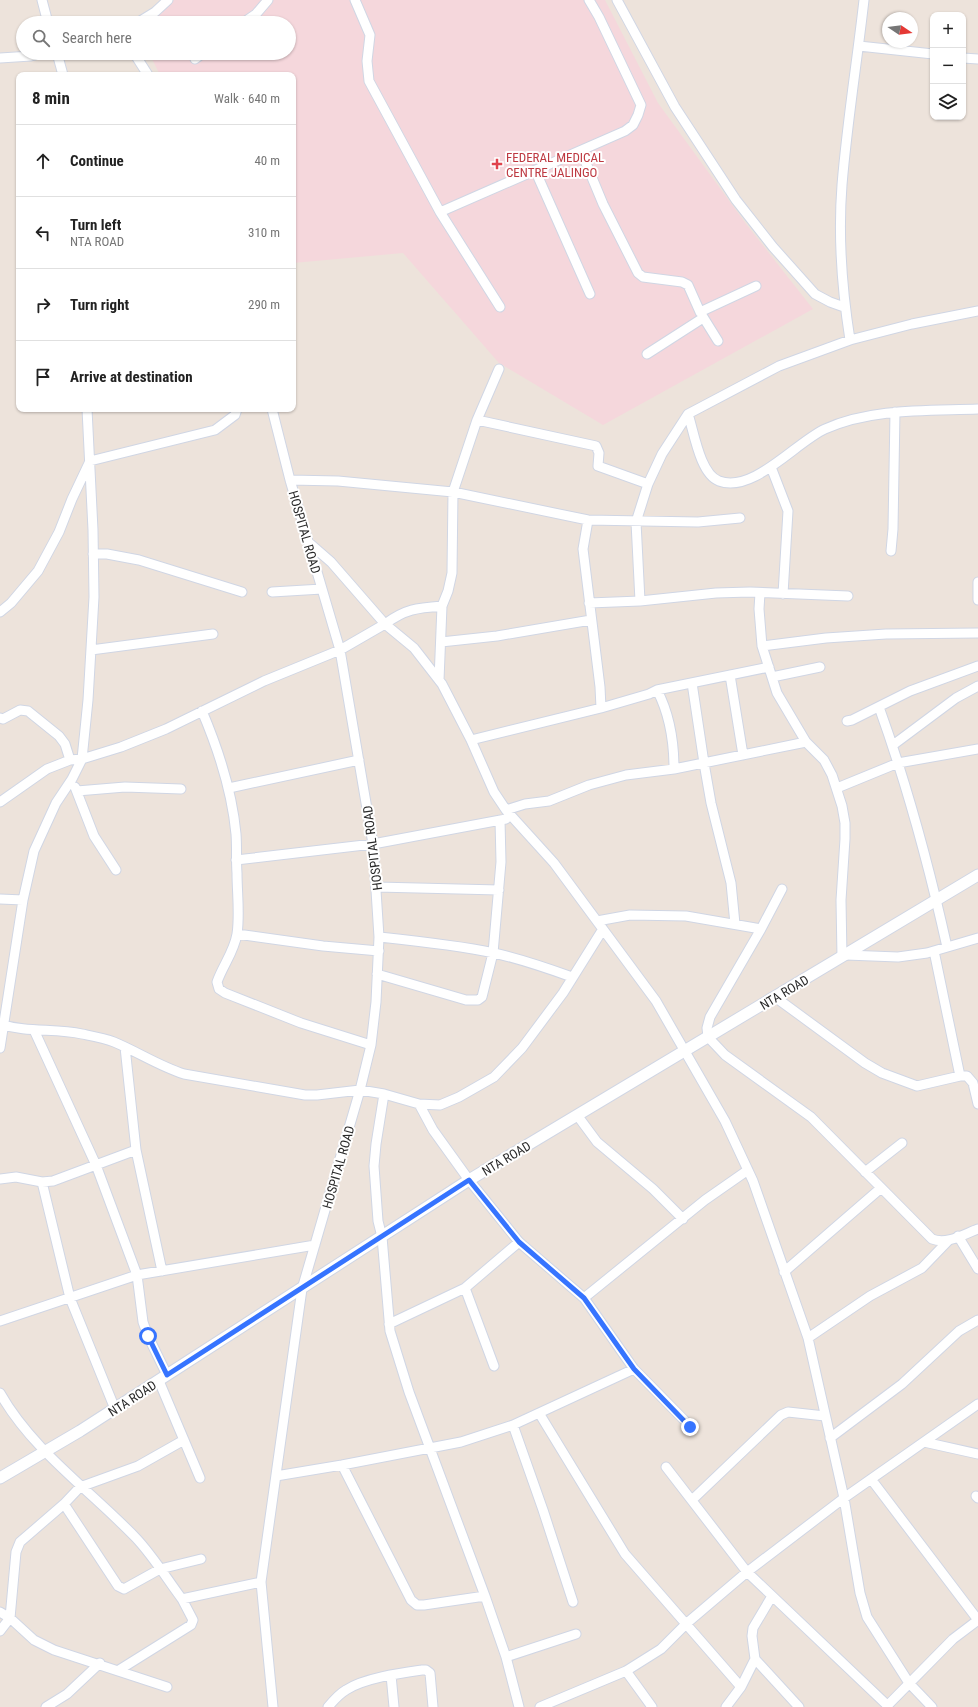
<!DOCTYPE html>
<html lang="en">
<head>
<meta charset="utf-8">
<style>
  :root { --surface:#fff; --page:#f2f2f2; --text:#222; --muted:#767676; --line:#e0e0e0 }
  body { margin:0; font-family:"Roboto Condensed",sans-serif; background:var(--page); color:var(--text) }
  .controls { position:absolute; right:12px; top:12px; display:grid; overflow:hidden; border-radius:8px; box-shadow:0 1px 3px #0004 }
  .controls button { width:36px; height:36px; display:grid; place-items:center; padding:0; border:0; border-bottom:1px solid var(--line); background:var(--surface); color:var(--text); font:20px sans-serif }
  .compass { position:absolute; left:882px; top:12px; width:36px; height:36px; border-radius:50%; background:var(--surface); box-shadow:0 1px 3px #0004; rotate:103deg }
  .stop { position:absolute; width:12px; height:12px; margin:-9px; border:3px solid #3674ff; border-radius:50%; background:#fff }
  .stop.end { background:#3674ff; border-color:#fff; box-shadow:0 1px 4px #0008 }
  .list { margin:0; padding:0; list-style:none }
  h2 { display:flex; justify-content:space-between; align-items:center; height:52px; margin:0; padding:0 16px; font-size:17px }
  h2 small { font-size:13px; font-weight:400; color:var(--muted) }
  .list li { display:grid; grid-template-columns:26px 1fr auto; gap:12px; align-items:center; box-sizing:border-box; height:72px; padding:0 16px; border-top:1px solid var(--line) }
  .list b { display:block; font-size:15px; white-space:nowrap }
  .list p { margin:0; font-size:13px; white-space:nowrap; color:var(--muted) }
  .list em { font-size:13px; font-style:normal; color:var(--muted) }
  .icon { flex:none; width:22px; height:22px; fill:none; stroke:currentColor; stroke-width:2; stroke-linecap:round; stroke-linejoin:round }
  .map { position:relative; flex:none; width:978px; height:1707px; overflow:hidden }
  .search { position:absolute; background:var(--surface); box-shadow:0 1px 3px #0004; left:16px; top:16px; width:280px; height:44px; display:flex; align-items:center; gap:10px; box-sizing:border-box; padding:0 14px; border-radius:22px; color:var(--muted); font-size:15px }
  .panel { position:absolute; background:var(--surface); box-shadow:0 1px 3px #0004; left:16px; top:72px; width:280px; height:340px; border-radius:8px }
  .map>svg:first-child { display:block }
  .medical { fill:#f5d7dc }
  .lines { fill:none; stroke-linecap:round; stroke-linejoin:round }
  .minor-casing { stroke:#d0d6e4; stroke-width:11 }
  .tertiary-casing { stroke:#d0d6e4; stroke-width:13 }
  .minor { stroke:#fff; stroke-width:9 }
  .tertiary { stroke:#fff; stroke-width:11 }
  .route { stroke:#3674ff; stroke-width:5 }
  .health-dot { fill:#e0444e; stroke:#fff; stroke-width:1.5 }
  .labels { text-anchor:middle; stroke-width:4; stroke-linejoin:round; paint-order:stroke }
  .health-label { font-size:13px; fill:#be3a42; stroke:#fff; text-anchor:start }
  .street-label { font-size:13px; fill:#2a2a2a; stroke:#fff }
</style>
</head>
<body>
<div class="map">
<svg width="978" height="1707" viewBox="0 0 978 1707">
  <rect width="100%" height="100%" fill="#ede3db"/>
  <path class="medical" d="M174,0H605L658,103L746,224L813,309L603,425L499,363L403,253L293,263V75H160L149,53H289V23H149Z"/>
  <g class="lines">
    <g class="minor-casing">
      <path id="minor" d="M42,0L48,23
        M355,0L370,35L367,61L369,81L440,212L500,307
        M617,0L675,107L736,200L773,247L815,294L830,302L844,307
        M137,23L155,12L168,0
        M243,23L256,14L268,0
        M859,46L933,54
        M57,53L63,75
        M134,53L148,75
        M0,58L31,56L43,53
        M963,58L978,59
        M195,59L203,53
        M581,151L603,204L638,273L643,277L682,282L688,285L700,312L718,341
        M535,170L590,294
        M440,212L625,131L633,125L638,115L641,105L599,17L589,0
        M700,312L756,286
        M850,340C842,289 838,236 842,185C847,123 857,62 864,0
        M647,354L703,318
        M272,409L290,480L340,650L373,844L379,937L376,1002L371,1045L360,1090L302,1289L261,1582L273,1707
        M688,414C694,432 700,474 719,481C753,494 796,442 825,429C871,408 928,411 978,409
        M477,420L596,446L599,453L598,466L648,484
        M771,467L788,511L783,594
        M290,480L338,481L453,492L588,520L698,522L740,518
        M588,520L583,549L600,687L601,708
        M308,542L331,562L385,624C405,609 417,608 442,606
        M891,551L893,529L895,412
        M93,554H107L139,560L242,592
        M978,582V600
        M272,592L322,589
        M760,593L759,609L762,646
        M640,601L636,522L648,484L662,454L688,414L779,366L850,340L912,324L978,311
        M589,603L640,601L716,593L750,592L848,596
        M0,612L11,603L38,571L59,532L72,499L90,461L215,430L235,415L237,409
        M441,642L497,636L591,620
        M91,650L213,634
        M730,675L743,755
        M772,677L820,667
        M439,680L442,606L448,591L452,573L453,492L477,420L499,369
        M692,683L704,763L711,803L731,883L735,924
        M657,690C669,713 674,743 674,769
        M879,707C907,785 929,866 947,947
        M202,711C219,751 232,791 236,834C237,847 236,860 237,873C237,893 240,914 237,934C234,952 223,965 217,982L219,989L225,993L301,1023L371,1045
        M0,718L3,719L20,710L28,711L59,736L65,744L70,760
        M847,721L852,720L910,691L978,666
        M471,740L601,708L649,694L657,690L769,667
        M893,745L956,698L978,686
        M75,787L94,836L116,870
        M229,788L359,760
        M837,788L898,763L978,749
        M77,791L125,787L181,789
        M0,802L47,769L70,760L82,759L121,747L166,729L264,681L340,650L385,624L414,648L442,684L471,740L494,792L506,810L554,863L656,1001L725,1121L753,1181L808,1338L844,1498L860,1593L867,1617L909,1683L932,1707
        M506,810L525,804L549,801L589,785L626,775L674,769L806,742
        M236,860L373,844L506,819
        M377,887L499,890
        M782,889L761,929L710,1017L707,1028L708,1037L725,1055L811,1117L932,1239C947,1245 964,1234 978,1229
        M0,899L23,900
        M597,921L630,915L686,916L761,929
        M237,934L323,946L379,951
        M379,937C417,941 456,945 494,953C521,959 547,968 572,977
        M934,951L960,1076
        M846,955L898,957L927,953L978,938
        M842,957L841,900L845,839V823L842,806L832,775L824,760L806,742L777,693L762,646L826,638L886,634L978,633
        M377,974L466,1000H478L482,997L493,953L501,862L500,820
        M775,997L865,1063L882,1073L917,1086L960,1076H967L973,1083L978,1104
        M0,1024C27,1033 55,1028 82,1034C92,1036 104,1038 114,1042C138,1052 159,1066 184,1074L305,1095H317L360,1090L384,1094L419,1104L440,1105L459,1097L494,1077L522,1048L563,993L603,929
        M34,1030L96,1165L137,1275L143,1322L148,1336L167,1375
        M125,1047L136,1150L162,1271
        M0,1048L23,900L34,851L56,803L72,779L82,759L88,700L94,597L93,530L87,409
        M384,1094L376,1144L374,1166L378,1221L382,1237L390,1331L409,1392L485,1596L506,1657L519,1707
        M419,1104L433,1130L469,1180L519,1242L584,1298L634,1369L691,1427
        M577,1115L597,1142L653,1189L683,1219
        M865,1172L902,1143
        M0,1179L16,1177L42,1182L53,1181L136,1150
        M42,1182L70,1298L115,1409
        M958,1236L978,1269
        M784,1272L881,1188
        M465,1288L494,1366
        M584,1298L705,1200L748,1170
        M0,1321L137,1275L315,1245
        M389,1324L465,1288L519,1242
        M808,1338L870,1296L922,1268L948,1241
        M159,1381L200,1478
        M0,1393C32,1450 91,1491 136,1538C153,1556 167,1579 182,1599L261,1582
        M539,1413L625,1554L741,1687
        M513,1425L543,1510L573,1602
        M830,1438L902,1384L959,1331L978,1320
        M924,1442L978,1454
        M342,1465L411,1600L417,1605H424L485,1596
        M666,1467L747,1572L887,1705
        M276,1476L342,1465L461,1442L513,1425L634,1369
        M871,1479L978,1620
        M976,1496L978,1498
        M692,1500L781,1415L788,1412L825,1416
        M64,1504L118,1586L124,1589L160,1569L201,1559
        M0,1612L10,1618L34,1640L54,1650L167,1687
        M0,1631L10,1618L16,1552L20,1542L64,1504L80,1487L138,1466L184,1440
        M506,1657L576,1634
        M755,1659L799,1707
        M119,1670L191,1625L193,1620L182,1599
        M626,1671L652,1707
        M391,1675L394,1707
        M46,1707L67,1694L100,1663
        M328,1707C333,1701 339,1694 346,1690C364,1678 401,1673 422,1670H426L430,1673L433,1707
        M540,1707L626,1671L661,1649L687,1623L747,1572L844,1498L978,1404
        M726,1707L741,1687L755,1659L752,1636L753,1628L772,1596
        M886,1707L953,1639L978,1620"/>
    </g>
    <g class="tertiary-casing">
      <path id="tertiary" d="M0,1478L80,1431L469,1180L978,875"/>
    </g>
    <use href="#minor" class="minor"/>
    <use href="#tertiary" class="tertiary"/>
  </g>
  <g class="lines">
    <path class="route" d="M148,1336L167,1375L469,1180L519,1242L584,1298L634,1369L690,1427"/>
  </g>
  <path class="health-dot" d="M495 158h4v4h4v4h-4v4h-4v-4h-4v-4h4z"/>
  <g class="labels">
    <g class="health-label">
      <text x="506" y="162">FEDERAL MEDICAL<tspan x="506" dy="15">CENTRE JALINGO</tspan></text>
    </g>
    <g class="street-label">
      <text transform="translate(305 532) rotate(74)" y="5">HOSPITAL ROAD</text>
      <text transform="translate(372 848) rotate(-97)" y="5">HOSPITAL ROAD</text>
      <text transform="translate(784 992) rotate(-31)" y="5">NTA ROAD</text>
      <text transform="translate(506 1158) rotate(-31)" y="5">NTA ROAD</text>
      <text transform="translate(338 1167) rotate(-74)" y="5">HOSPITAL ROAD</text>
      <text transform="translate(132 1398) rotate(-33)" y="5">NTA ROAD</text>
    </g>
  </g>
</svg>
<div class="controls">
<button>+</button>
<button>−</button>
<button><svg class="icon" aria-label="layers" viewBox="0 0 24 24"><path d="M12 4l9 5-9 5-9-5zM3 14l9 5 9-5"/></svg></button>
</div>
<svg class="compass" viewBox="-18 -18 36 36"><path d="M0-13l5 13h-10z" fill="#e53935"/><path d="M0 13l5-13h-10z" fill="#767676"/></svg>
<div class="stop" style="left:148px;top:1336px"></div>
<div class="stop end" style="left:690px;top:1427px"></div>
<div class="search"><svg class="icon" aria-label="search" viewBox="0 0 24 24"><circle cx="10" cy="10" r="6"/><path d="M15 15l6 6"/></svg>Search here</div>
<section class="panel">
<h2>8 min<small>Walk · 640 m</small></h2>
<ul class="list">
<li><svg class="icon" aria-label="ahead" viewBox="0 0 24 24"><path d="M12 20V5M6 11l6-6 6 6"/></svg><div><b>Continue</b></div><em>40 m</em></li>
<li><svg class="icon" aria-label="left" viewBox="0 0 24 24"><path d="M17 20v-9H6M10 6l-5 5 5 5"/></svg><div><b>Turn left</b><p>NTA ROAD</p></div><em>310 m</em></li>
<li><svg class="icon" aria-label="right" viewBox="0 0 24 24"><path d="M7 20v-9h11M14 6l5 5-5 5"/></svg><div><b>Turn right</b></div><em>290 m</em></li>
<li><svg class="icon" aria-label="arrive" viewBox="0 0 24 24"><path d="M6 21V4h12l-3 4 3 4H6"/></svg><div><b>Arrive at destination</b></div></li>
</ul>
</section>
</div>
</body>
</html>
